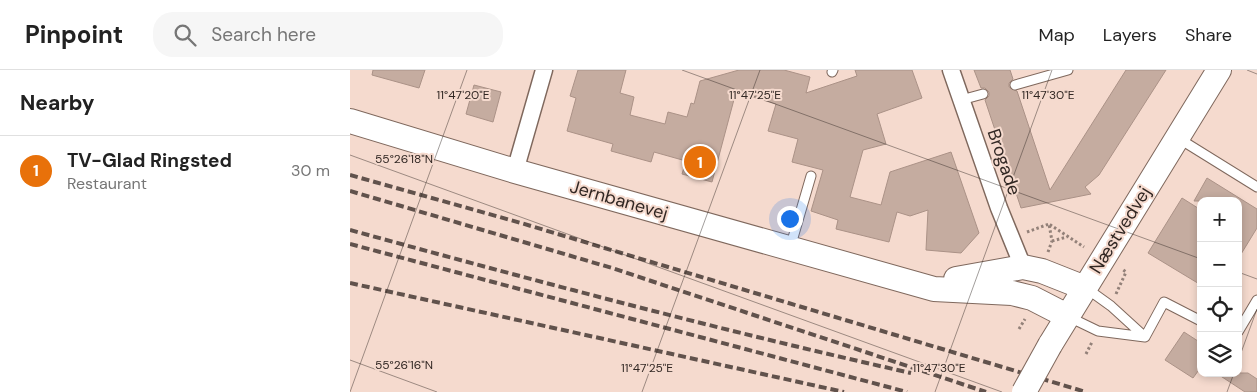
<!DOCTYPE html>
<html lang="en">
<head>
<meta charset="utf-8">
<style>
  :root { --surface:#fff; --page:#f6f6f6; --text:#222; --muted:#767676; --line:#e0e0e0; --accent:#588616 }
  body { margin:0; font-family:"DM Sans",sans-serif; background:var(--page); color:var(--text) }
  .controls { position:absolute; right:15px; bottom:15px; display:grid; overflow:hidden; border-radius:10px; box-shadow:0 2px 8px #0003 }
  .controls button { width:45px; height:45px; display:grid; place-items:center; padding:0; border:0; border-bottom:1px solid var(--line); background:var(--surface); color:var(--text); font:25px sans-serif }
  .you { position:absolute; left:439px; top:148px; width:18px; height:18px; margin:-12px; border:4px solid #fff; border-radius:50%; background:#1a73e8; box-shadow:0 0 0 8px #1a73e833 }
  .badge { display:grid; place-items:center; width:32px; height:32px; border-radius:50%; background:var(--accent); color:#fff; font-size:16px; font-weight:700 }
  .pin { position:absolute; translate:-50% -50%; border:2px solid #fff; box-shadow:0 1px 5px #0006 }
  .list { margin:0; padding:0; list-style:none }
  h2 { display:flex; justify-content:space-between; align-items:center; height:65px; margin:0; padding:0 20px; font-size:21px }
  h2 small { font-size:16px; font-weight:400; color:var(--muted) }
  .list li { display:grid; grid-template-columns:32px 1fr auto; gap:15px; align-items:center; box-sizing:border-box; height:70px; padding:0 20px; border-top:1px solid var(--line) }
  .list b { display:block; font-size:19px; white-space:nowrap }
  .list p { margin:0; font-size:16px; white-space:nowrap; color:var(--muted) }
  .list em { font-size:16px; font-style:normal; color:var(--muted) }
  .icon { flex:none; width:28px; height:28px; fill:none; stroke:currentColor; stroke-width:2; stroke-linecap:round; stroke-linejoin:round }
  .map { position:relative; flex:none; width:907px; height:322px; overflow:hidden }
  header { display:flex; align-items:center; gap:30px; box-sizing:border-box; height:70px; padding:0 25px; background:var(--surface); border-bottom:1px solid var(--line) }
  header strong { font-size:24px }
  nav { display:flex; gap:28px; margin-inline-start:auto; font-size:18px }
  .search { width:350px; height:45px; background:var(--page); display:flex; align-items:center; gap:12px; box-sizing:border-box; padding:0 18px; border-radius:20px; color:var(--muted); font-size:19px }
  main { display:flex }
  aside { flex:1; background:var(--surface) }
  .map>svg:first-child { display:block }
  .building { fill:#c5aca0; stroke:#ab9287 }
  .lines { fill:none; stroke-linecap:round; stroke-linejoin:round }
  .lane-casing { stroke:#7f685d; stroke-width:11 }
  .street-casing { stroke:#7f685d; stroke-width:19 }
  .secondary-casing { stroke:#7f685d; stroke-width:26 }
  .path { stroke:#938179; stroke-width:3; stroke-dasharray:2.5 2.5; stroke-linecap:butt }
  .lane { stroke:#fff; stroke-width:9 }
  .street { stroke:#fff; stroke-width:16 }
  .secondary { stroke:#fff; stroke-width:24 }
  .rail { stroke:#61524c; stroke-width:4; stroke-dasharray:8 4; stroke-linecap:butt }
  .secondary-bridge-casing { stroke:#7f685d; stroke-width:26; stroke-linecap:butt }
  .secondary-bridge { stroke:#fff; stroke-width:24 }
  .ticks { fill:none; stroke:#312723; stroke-width:1; stroke-opacity:0.45 }
  .labels { text-anchor:middle; stroke-width:4; stroke-linejoin:round; paint-order:stroke }
  .street-label { font-size:18px; fill:#312723; stroke:#f5dace }
  .ticks-label { font-size:12px; text-anchor:middle; fill:#312723; stroke:#f5dace; stroke-width:4; stroke-linejoin:round; paint-order:stroke }
</style>
</head>
<body>
<header>
<strong>Pinpoint</strong>
<div class="search"><svg class="icon" aria-label="search" viewBox="0 0 24 24"><circle cx="10" cy="10" r="6"/><path d="M15 15l6 6"/></svg>Search here</div>
<nav><a>Map</a><a>Layers</a><a>Share</a></nav>
</header>
<main>
<aside>
<h2>Nearby<small></small></h2>
<ul class="list">
<li><span class="badge" style="background:#e8710a">1</span><div><b>TV-Glad Ringsted</b><p>Restaurant</p></div><em>30 m</em></li>
</ul>
</aside>
<div class="map">
<svg width="907" height="322" viewBox="0 0 907 322">
  <rect width="100%" height="100%" fill="#f5dace"/>
  <path class="building" d="M23,0H75L69,18L22,5Z
    M228,0H276L270,23L284,27L280,45L315,54L318,42L337,47L341,33L344,34L350,11L389,0H434L460,7L456,23L507,6L505,0H562L572,28L527,44L536,74L513,80L500,127L531,135L540,102L601,82L629,163L611,183L576,180L578,140L560,146L547,142L539,172L486,159L488,150L461,141L473,100L442,92L448,69L418,61L426,34L386,22L362,112L332,104L336,91L304,82L301,92L261,81L263,74L217,61L226,28L220,26Z
    M624,0H660L663,9L659,13V17L667,21L700,120L776,0H816L749,105L735,117L741,124L671,138L635,30L639,26V22L635,18H631Z
    M124,15L151,22L143,52L116,44Z
    M857,108L907,139V158L888,189V131H844Z
    M832,128L851,140V215L798,183Z
    M834,262L851,273V297L843,308L815,290Z
    M866,303H898L907,309V322H895Z"/>
  <g class="lines">
    <g class="lane-casing">
      <path id="lane" d="M482,2L483,0
        M665,15L718,0
        M611,30L633,24
        M828,68L907,117
        M440,178L461,106
        M736,218L761,236L795,267
        M719,247L748,261L795,267
        M888,262L907,230
        M795,267L814,232L851,251"/>
    </g>
    <g class="street-casing">
      <path id="street" d="M601,0L649,138L673,197
        M165,101L194,0"/>
    </g>
    <g class="secondary-casing">
      <path id="secondary" d="M0,51L165,101L584,219L662,223L682,228L717,246
        M606,209L673,197L692,201L735,218
        M700,275L869,0"/>
    </g>
    <path class="path" d="M677,162L699,154
      M702,171L717,167
      M698,182L702,171L699,154L734,177
      M766,224L776,202L772,199
      M669,259L675,249
      M736,284L742,272"/>
    <use href="#lane" class="lane"/>
    <use href="#street" class="street"/>
    <use href="#secondary" class="secondary"/>
    <path class="rail" d="M0,105L171,153L736,322
      M0,121L262,198L636,322
      M0,160C186,211 373,261 561,303
      M0,174L557,322
      M0,213L494,322"/>
    <g class="secondary-bridge-casing">
      <path id="secondary-bridge" d="M674,322L700,275"/>
    </g>
    <use href="#secondary-bridge" class="secondary-bridge"/>
  </g>
  <path class="ticks" d="M332,0L851,189M897,0L907,4M0,85L652,322M888,202L907,209M0,290L87,322M888,291L907,239M0,322L117,0M292,322L410,0M585,322L702,0M877,322L884,303"/>
  <g class="labels">
    <g class="street-label">
      <text transform="translate(654 92) rotate(71)" y="6">Brogade</text>
      <text transform="translate(269 130) rotate(16)" y="6">Jernbanevej</text>
      <text transform="translate(770 160) rotate(-58)" y="6">Næstvedvej</text>
    </g>
  </g>
  <g class="ticks-label">
    <text x="113" y="29">11°47'20"E</text>
    <text x="405" y="29">11°47'25"E</text>
    <text x="698" y="29">11°47'30"E</text>
    <text x="54" y="93">55°26'18"N</text>
    <text x="54" y="299">55°26'16"N</text>
    <text x="297" y="302">11°47'25"E</text>
    <text x="589" y="302">11°47'30"E</text>
  </g>
</svg>
<div class="controls">
<button>+</button>
<button>−</button>
<button><svg class="icon" aria-label="locate" viewBox="0 0 24 24"><circle cx="12" cy="12" r="6"/><path d="M12 2v4M12 18v4M2 12h4M18 12h4"/></svg></button>
<button><svg class="icon" aria-label="layers" viewBox="0 0 24 24"><path d="M12 4l9 5-9 5-9-5zM3 14l9 5 9-5"/></svg></button>
</div>
<div class="you"></div>
<div class="pin badge" style="left:350px;top:92px;background:#e8710a">1</div>
</div>
</main>
</body>
</html>
